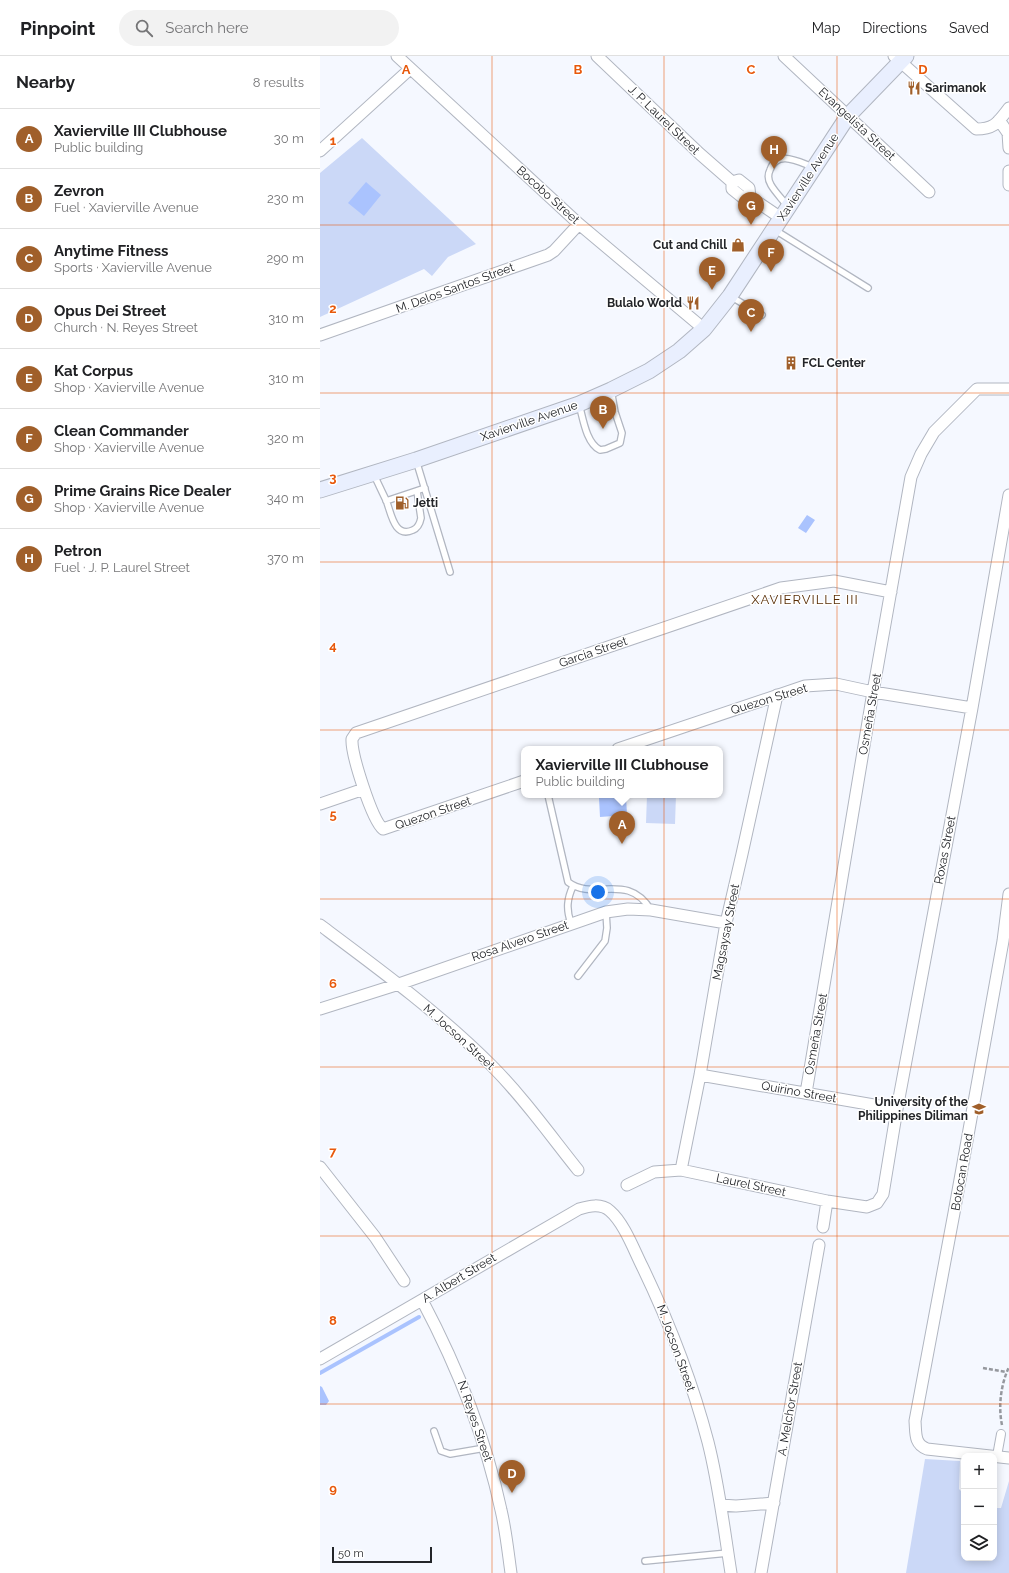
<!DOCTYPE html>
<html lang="en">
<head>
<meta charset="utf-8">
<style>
  :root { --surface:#fff; --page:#f2f2f2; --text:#202124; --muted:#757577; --line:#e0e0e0; --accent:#a05f2a }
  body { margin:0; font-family:Raleway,sans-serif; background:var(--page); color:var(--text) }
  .controls { position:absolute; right:12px; bottom:12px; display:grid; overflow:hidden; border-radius:8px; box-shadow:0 2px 10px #0003 }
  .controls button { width:36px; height:36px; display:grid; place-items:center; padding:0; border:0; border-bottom:1px solid var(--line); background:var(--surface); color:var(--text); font:20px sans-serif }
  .scale { position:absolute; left:12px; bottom:10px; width:100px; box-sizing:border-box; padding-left:4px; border:2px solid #232529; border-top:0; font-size:11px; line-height:14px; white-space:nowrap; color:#232529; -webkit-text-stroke:3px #fff; paint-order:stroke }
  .you { position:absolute; left:278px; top:836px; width:14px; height:14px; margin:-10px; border:3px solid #fff; border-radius:50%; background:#1a73e8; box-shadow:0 0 0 6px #1a73e833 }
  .badge { display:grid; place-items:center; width:26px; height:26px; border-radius:50%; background:var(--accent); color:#fff; font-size:13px; font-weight:700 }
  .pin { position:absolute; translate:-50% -33px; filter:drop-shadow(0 1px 2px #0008) }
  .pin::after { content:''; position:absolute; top:21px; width:14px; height:12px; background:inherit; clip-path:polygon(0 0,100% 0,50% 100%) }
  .popup { position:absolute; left:201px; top:690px; width:202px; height:52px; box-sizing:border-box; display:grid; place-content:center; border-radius:8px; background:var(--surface); filter:drop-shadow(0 1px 3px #0005); font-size:13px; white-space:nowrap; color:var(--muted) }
  .popup b { font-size:15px; color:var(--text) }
  .popup::after { content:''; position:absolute; left:50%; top:100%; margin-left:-8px; border:8px solid transparent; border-top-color:var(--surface) }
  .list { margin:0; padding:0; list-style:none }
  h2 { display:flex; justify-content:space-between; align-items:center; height:52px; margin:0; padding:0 16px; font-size:17px }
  h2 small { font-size:13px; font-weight:400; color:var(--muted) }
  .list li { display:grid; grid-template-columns:26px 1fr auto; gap:12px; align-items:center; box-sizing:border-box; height:60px; padding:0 16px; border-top:1px solid var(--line) }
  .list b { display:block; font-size:15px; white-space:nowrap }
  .list p { margin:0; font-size:13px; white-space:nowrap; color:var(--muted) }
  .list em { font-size:13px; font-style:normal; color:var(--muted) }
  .icon { flex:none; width:22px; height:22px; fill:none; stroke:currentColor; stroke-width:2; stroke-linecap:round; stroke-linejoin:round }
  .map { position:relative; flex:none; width:689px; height:1517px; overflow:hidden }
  header { display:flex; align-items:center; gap:24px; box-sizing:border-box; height:56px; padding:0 20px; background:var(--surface); border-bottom:1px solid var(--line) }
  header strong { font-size:19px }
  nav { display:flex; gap:22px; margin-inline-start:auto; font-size:14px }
  .search { width:280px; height:36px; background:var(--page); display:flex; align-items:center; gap:10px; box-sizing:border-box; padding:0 14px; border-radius:22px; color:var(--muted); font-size:15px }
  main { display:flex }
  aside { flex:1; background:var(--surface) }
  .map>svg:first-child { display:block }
  .green { fill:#cbd8f7 }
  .water { fill:#aac3fe }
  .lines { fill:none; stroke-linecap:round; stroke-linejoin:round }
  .stream { stroke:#aac3fe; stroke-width:4 }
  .service-casing { stroke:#b1b6c1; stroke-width:8 }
  .pedestrian-casing { stroke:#b1b6c1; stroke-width:10 }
  .minor-casing { stroke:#b1b6c1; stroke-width:13 }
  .secondary-casing { stroke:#b1b6c1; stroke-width:17 }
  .path { stroke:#96989e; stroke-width:2.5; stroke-dasharray:4 2; stroke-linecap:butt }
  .service { stroke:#fff; stroke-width:5.5 }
  .pedestrian { stroke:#fff; stroke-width:8 }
  .minor { stroke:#fff; stroke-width:11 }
  .secondary { stroke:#e9effe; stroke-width:15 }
  .grid { fill:none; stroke:#e8590c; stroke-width:1; stroke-opacity:0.55 }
  .labels { text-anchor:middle; stroke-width:3; stroke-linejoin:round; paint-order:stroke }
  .poi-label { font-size:12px; font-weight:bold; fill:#232529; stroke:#fff; text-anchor:start }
  .street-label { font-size:12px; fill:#232529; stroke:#fff }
  .neighbourhood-label { font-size:13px; letter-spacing:1px; fill:#582d05; stroke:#fff }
  .grid-label { font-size:13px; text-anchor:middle; font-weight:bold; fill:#e8590c; stroke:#fff; stroke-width:3; stroke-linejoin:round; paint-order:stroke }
</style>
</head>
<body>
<header>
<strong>Pinpoint</strong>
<div class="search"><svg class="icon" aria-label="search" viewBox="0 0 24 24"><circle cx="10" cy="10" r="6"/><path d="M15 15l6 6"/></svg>Search here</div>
<nav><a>Map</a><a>Directions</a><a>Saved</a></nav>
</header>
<main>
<aside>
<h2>Nearby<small>8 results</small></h2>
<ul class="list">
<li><span class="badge">A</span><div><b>Xavierville III Clubhouse</b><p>Public building</p></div><em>30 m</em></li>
<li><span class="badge">B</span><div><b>Zevron</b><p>Fuel · Xavierville Avenue</p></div><em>230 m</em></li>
<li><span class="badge">C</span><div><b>Anytime Fitness</b><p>Sports · Xavierville Avenue</p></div><em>290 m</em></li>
<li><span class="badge">D</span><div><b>Opus Dei Street</b><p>Church · N. Reyes Street</p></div><em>310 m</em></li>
<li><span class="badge">E</span><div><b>Kat Corpus</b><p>Shop · Xavierville Avenue</p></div><em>310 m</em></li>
<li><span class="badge">F</span><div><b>Clean Commander</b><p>Shop · Xavierville Avenue</p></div><em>320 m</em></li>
<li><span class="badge">G</span><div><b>Prime Grains Rice Dealer</b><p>Shop · Xavierville Avenue</p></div><em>340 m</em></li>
<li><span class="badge">H</span><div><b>Petron</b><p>Fuel · J. P. Laurel Street</p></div><em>370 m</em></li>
</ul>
</aside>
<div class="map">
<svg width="689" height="1517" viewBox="0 0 689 1517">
  <rect width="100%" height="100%" fill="#f5f8ff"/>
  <path class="green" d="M42,82L156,188L128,201L112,220L104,213L0,261V117Z
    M327,739H356L355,768L326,767Z
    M605,1403L640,1405L639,1433L644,1438V1502H674V1452H681L689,1425V1517H586Z"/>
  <path class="water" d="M46,126L61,139L44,160L28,147Z
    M487,459L495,464L486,477L478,472Z
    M306,740L307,759L280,761L279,742Z
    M0,1330L2,1331L9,1345L6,1349H0Z"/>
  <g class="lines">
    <path class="stream" d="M0,1317L99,1261"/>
    <g class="service-casing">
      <path id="service" d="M468,151C463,144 455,136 451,129C448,124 448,118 450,114C457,93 479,106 493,111
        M455,174L548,232
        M410,240L442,259
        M259,348C263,362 266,387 280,394L286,393L300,387L302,377L295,356L291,334
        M96,404L130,516
        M54,419C58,427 62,436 66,444C71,456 74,483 93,474C98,472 100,467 101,462L97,435
        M66,445L105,432
        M228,739L248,826C274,846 307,815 331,854
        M251,867C246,853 247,843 253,830
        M258,920L285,885L287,872L286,856
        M114,1375L121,1395L130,1398L165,1392
        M325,1505L408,1497"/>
    </g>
    <g class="pedestrian-casing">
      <path id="pedestrian" d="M677,1400L681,1378"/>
    </g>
    <g class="minor-casing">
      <path id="minor" d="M77,0L259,168L384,273
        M277,0L380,98L412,126V133L422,141H430L461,162
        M464,0L609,136
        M574,0L656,73C675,73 678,66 689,52
        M679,64L688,77L689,92
        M0,95L90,13
        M689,115V129
        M412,126L419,124L429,132L430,141
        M0,279L228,199L234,195L259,168
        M298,693L485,630L516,628L553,636L652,652
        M204,725L63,773C52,764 31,698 32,683L36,677L461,532L514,525L571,536
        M0,748L44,733
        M689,838L683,885L634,1157L595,1365C596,1377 594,1388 607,1393L689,1402
        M0,869C59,913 119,957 171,1009C203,1041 230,1079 258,1114
        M0,953L79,928L286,856L308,853L331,854L406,867
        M380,1019L577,1053
        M486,1037L553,636L591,421L601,398L614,376L657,333H689
        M0,1111L55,1181L84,1225
        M361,1114L380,1019L406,867L422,798L457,639
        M307,1129L334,1116L361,1114L507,1145L547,1151L557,1147L563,1138L577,1053L652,652L689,439
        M503,1171L507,1145
        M102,1244C138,1312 165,1379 181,1454C186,1475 188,1496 191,1517
        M0,1303L259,1153C269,1150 281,1147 290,1155C304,1167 314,1194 322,1210C349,1266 372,1325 388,1386C399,1429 404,1473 411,1517
        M401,1449L416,1450L454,1447
        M441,1517L499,1189"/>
    </g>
    <g class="secondary-casing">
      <path id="secondary" d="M0,434L96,404L259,348L291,334L329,315L359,295L384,273L410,240L528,60L586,0"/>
    </g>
    <path class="path" d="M663,1312L686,1316
      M682,1369C678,1350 681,1328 689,1311"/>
    <use href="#service" class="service"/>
    <use href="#pedestrian" class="pedestrian"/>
    <use href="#minor" class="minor"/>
    <use href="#secondary" class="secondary"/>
  </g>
  <path class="grid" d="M172,0V1517M344,0V1517M517,0V1517M0,169H689M0,337H689M0,506H689M0,674H689M0,843H689M0,1011H689M0,1180H689M0,1348H689"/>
  <defs>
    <g id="restaurant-bare" transform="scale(1.08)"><path d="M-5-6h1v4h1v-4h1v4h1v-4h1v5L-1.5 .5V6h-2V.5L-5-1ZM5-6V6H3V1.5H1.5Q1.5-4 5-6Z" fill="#a05f2a" stroke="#fff" stroke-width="2.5" paint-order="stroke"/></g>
    <g id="shop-bare" transform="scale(1.08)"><path d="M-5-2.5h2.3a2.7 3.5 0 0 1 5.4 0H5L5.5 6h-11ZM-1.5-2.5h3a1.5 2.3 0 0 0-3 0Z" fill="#a05f2a" stroke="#fff" stroke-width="2.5" paint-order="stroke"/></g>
    <g id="building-bare" transform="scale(1.08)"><path d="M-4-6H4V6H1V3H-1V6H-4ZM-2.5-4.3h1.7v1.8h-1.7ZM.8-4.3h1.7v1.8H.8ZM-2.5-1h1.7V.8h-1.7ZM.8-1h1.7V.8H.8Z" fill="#a05f2a" stroke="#fff" stroke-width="2.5" paint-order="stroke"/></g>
    <g id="fuel-bare" transform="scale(1.08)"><path d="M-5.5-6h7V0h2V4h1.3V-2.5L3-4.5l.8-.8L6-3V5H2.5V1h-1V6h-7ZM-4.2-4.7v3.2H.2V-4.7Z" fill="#a05f2a" stroke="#fff" stroke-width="2.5" paint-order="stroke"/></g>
    <g id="university-bare" transform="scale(1.08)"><path d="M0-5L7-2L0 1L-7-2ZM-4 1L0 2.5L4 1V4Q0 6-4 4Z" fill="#a05f2a" stroke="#fff" stroke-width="2.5" paint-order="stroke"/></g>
  </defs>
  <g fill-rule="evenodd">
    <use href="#restaurant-bare" x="594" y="32"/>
    <use href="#shop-bare" x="418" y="189"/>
    <use href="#restaurant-bare" x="373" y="247"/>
    <use href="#building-bare" x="471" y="307"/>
    <use href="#fuel-bare" x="82" y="447"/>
    <use href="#university-bare" x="659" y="1053"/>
  </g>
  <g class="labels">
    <g class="poi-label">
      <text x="605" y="36">Sarimanok</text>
      <text x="407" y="193" text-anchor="end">Cut and Chill</text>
      <text x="362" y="251" text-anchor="end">Bulalo World</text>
      <text x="482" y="311">FCL Center</text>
      <text x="93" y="451">Jetti</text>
      <text x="648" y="1050" text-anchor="end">University of the<tspan x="648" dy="14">Philippines Diliman</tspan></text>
    </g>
    <g class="street-label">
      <text transform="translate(344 64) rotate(44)" y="4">J. P. Laurel Street</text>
      <text transform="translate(537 68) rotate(43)" y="4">Evangelista Street</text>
      <text transform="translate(488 121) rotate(-57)" y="4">Xavierville Avenue</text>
      <text transform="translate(228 139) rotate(42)" y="4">Bocobo Street</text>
      <text transform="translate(135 232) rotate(-20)" y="4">M. Delos Santos Street</text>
      <text transform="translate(209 365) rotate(-19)" y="4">Xavierville Avenue</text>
      <text transform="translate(273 596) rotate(-19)" y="4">Garcia Street</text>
      <text transform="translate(449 643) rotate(-17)" y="4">Quezon Street</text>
      <text transform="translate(550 658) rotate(-80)" y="4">Osmeña Street</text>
      <text transform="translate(113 757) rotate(-19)" y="4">Quezon Street</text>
      <text transform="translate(625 794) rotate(-79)" y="4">Roxas Street</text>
      <text transform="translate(406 876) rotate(-79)" y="4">Magsaysay Street</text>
      <text transform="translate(200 885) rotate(-19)" y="4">Rosa Alvero Street</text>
      <text transform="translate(496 978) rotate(-80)" y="4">Osmeña Street</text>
      <text transform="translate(139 981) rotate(42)" y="4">M. Jocson Street</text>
      <text transform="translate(479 1036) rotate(10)" y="4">Quirino Street</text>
      <text transform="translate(642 1116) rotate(-80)" y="4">Botocan Road</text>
      <text transform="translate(431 1129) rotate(12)" y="4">Laurel Street</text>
      <text transform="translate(139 1222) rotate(-31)" y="4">A. Albert Street</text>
      <text transform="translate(356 1292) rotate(70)" y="4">M. Jocson Street</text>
      <text transform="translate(470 1353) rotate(-80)" y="4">A. Melchor Street</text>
      <text transform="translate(155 1365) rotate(71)" y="4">N. Reyes Street</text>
    </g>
    <g class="neighbourhood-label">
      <text x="485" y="548">XAVIERVILLE III</text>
    </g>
  </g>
  <g class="grid-label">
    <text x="86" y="18">A</text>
    <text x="258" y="18">B</text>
    <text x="431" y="18">C</text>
    <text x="603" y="18">D</text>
    <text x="13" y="89">1</text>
    <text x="13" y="257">2</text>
    <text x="13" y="426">3</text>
    <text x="13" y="594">4</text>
    <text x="13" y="763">5</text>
    <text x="13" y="932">6</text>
    <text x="13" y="1100">7</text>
    <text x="13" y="1269">8</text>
    <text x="13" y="1437">9</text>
  </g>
</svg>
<div class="controls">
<button>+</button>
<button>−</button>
<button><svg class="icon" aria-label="layers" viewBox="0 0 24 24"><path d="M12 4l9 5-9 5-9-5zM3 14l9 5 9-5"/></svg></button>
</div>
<div class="scale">50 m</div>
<div class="you"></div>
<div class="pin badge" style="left:302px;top:788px">A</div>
<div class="popup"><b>Xavierville III Clubhouse</b>Public building</div>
<div class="pin badge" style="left:283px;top:373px">B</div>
<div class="pin badge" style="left:431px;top:276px">C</div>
<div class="pin badge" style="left:192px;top:1437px">D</div>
<div class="pin badge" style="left:392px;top:234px">E</div>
<div class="pin badge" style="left:451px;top:216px">F</div>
<div class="pin badge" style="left:431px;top:169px">G</div>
<div class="pin badge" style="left:454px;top:113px">H</div>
</div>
</main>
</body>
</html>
